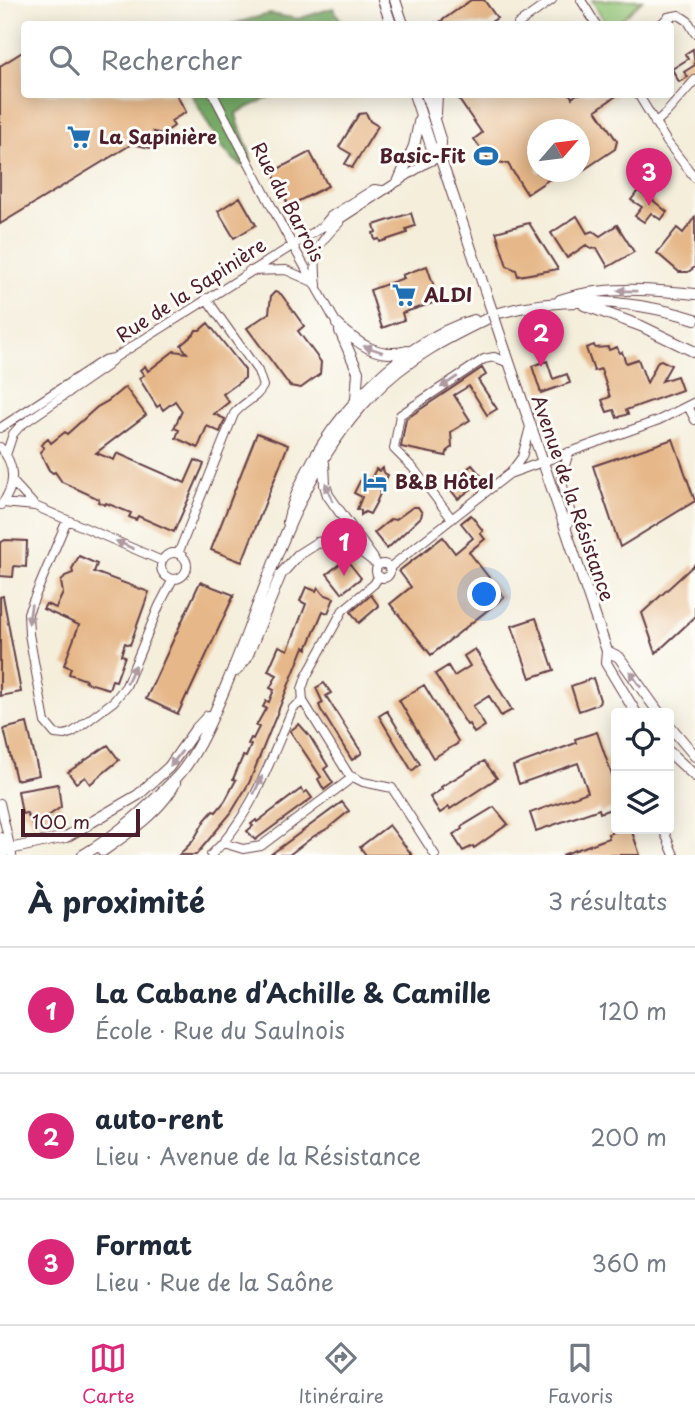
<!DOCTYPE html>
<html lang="fr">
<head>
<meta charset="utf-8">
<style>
  :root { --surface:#fff; --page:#f2f2f3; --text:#1f2937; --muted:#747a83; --line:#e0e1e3; --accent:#db2777 }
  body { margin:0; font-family:"Playpen Sans",sans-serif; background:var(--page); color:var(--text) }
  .controls { position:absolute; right:21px; bottom:21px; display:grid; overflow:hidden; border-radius:7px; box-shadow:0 4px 18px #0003 }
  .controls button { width:63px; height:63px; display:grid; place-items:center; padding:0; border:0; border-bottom:2px solid var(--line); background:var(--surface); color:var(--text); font:35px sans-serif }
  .compass { position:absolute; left:527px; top:119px; width:63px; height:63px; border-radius:50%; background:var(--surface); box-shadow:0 4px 18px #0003; rotate:62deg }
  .scale { position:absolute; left:21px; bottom:18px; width:119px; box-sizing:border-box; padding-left:7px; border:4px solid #4a1f2b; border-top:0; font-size:19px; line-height:24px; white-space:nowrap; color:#4a1f2b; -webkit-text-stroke:5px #fdfcf7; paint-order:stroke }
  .you { position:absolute; left:485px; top:595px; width:24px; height:24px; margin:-18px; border:5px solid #fff; border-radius:50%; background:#1a73e8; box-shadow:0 0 0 10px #1a73e833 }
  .badge { display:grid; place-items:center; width:46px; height:46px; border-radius:50%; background:var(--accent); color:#fff; font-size:23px; font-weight:700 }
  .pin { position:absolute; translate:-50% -58px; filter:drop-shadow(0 2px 4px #0008) }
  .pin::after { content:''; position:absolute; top:37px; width:24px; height:21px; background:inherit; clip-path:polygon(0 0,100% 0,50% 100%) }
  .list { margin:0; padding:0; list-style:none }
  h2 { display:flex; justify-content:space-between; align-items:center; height:91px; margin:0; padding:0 28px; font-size:30px }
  h2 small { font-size:23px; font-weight:400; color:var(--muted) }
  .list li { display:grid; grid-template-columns:46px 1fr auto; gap:21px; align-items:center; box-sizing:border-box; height:126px; padding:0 28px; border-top:2px solid var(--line) }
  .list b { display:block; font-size:26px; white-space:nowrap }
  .list p { margin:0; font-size:23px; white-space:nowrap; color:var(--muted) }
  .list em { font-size:23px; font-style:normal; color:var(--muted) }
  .icon { flex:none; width:38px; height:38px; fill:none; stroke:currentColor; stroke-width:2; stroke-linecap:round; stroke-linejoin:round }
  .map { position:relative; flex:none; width:695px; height:855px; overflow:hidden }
  .search { position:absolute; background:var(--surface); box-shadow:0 4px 18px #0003; left:21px; right:21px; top:21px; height:77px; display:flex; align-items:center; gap:18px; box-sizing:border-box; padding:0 24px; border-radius:7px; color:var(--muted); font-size:26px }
  .sheet { height:469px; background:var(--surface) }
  nav { display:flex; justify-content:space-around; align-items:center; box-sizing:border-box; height:98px; border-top:2px solid var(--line); background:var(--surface); font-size:19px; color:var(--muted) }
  nav a { display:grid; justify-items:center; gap:4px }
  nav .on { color:var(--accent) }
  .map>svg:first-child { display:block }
  .green { fill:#91c475; stroke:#6e7250; stroke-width:2 }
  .forest { fill:#74aa66; stroke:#5f6448; stroke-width:2 }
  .building { fill:#e6b889 }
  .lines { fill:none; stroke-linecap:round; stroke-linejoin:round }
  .minor-casing { stroke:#643e45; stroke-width:10 }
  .major-casing { stroke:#643e45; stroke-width:12 }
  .minor { stroke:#fff; stroke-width:8 }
  .major { stroke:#fff; stroke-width:10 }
  .major-bridge-casing { stroke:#643e45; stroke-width:12; stroke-linecap:butt }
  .major-bridge { stroke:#fff; stroke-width:10 }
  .oneway { fill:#ae9aa0 }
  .labels { text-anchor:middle; stroke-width:6; stroke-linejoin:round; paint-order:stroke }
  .poi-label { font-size:19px; font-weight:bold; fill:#4a1f2b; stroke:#fdfcf7; text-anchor:start }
  .street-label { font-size:19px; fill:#4a1f2b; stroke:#fdfcf7 }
</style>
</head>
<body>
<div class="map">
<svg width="695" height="855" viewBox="0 0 695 855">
  <rect width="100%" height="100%" fill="#fdfcf7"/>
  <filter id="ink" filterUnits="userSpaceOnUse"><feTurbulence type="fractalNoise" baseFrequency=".0143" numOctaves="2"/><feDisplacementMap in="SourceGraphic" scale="14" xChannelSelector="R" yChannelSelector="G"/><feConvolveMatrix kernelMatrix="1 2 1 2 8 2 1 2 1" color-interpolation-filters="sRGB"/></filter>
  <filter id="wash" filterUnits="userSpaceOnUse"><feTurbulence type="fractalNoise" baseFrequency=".00686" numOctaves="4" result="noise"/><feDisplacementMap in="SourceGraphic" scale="28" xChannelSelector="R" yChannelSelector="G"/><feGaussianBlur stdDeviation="1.57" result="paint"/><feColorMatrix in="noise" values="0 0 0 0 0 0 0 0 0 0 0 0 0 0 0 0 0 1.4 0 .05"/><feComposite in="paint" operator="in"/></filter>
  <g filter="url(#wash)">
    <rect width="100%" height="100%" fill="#f4eedb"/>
    <path class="green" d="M592,0H642L617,24H606Z"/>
    <path class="forest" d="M333,8L343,24H231L270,14L298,19Z
      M192,95H275L236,113C238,130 252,150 251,163L246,167C223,160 204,115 192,95Z"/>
    <g id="blocks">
      <path class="building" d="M471,0H484L497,18L488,24H437Z
        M693,49L695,65L684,72L688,77L679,82L672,69L688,59L685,54Z
        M24,51V94H176L186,112L171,121L174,126L163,134L154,132L160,142L150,148L132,144L0,224V66Z
        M455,94H570L572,98L577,94H619L596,110L617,141L615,149L579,173V130H537V172H560L527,194L508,164L494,161L491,163L474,139L482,133Z
        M366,113L370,121L378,126L352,168L345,164L351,154L339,147L359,114Z
        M310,152L328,186L289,206L272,172Z
        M638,191L648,198L649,197L667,212L661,220L651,213L644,222L635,216L642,207L631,200Z
        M240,197L256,225L234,238L218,211Z
        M411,213L415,226L406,229L407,233L380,242L379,239L375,240L373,233L376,232L374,225Z
        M577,216L587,233L593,231L600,236L617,225L634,252L608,267L597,248L591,249L586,245L567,258L551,233Z
        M695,217V267L688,272H679L657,253L677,228L683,233Z
        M529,223L558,269L518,276L516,270L507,266L496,232Z
        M427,266L439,301L402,313L404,320L382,328L370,290L404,278L402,275Z
        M275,292L281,294L304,326L298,331L321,362L320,374L301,388L290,386L247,328L269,313L271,296Z
        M208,323L245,370V378L223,394L229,402L214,414L225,419L220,432L207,426L198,448L176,438L179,430L174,428L182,411L175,401L163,410L160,405L157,407L139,378L144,375L140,370L145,366L148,371L174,351L187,353L181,345L194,334L196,330H200Z
        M594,345L595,348L608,347L609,350L617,347L619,353L622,352L626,363L638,359L647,383L658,361L661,360L671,365L662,381L677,376L682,390L626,410L628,414L617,418L614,410L607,412L602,400L610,397L601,369L594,371L586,348Z
        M547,361L553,379L567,374L570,383L541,393L532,366Z
        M482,368L486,375L478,380L497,409L487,415L469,386L454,395L470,420L451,432L452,447L448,450L446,456L401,447L406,419Z
        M125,387L146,415L96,453L114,460L117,453L185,483L195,460L204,464L174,532L138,516L136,520L129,517L131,513L106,503L105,505L98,502L99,499L62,482L55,472L53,473L49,470L40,452L44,448L41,445L48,439L51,443L65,432L67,434L97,407L108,401Z
        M257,433L288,445L242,562L211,550Z
        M673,439L695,501L620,547L593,466Z
        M472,465L484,479L458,499L447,485Z
        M383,468L384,473L388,475L376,503L370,514L365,512L361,515V510L357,509L362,497L354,493L362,477L370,481L376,469L379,471Z
        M413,507H418L422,513L421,517L387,549L374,533L391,519L395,520Z
        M471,515L483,531L480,533L485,539L469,552L504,597L431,655L390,604L411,587L399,571L443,537L455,553L473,538L461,523Z
        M5,540L27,541L26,567L14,566L13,577L0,576V543Z
        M79,556L97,564L94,572L149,592L130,645L125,643L121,655L125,656L116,681L112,680L109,689L85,682L86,680L69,674L71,668L64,665L79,625L43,609L46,604L56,608L63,593L61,582L65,576L73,573L72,569Z
        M346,559L361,578L342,593L327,574Z
        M695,564V617L656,653L642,613Z
        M200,582L234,595L188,695L187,694L178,714L146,699Z
        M306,587L316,591L318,587L323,594L334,598L328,613L323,611L307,649L304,647L249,783L231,813L196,855H179L193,841L205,820L213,811L216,812L225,801L236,780L233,779L243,756L246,757L251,745L248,744L251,738L253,739L259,727L256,726L266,708L263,707L266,701L269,702L274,690L270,688L277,675L268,671L279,646L288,650L306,604L300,601Z
        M371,595L379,606L359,623L351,612Z
        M3,596L21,692L0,696V597Z
        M536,618L554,670L530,678L512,626Z
        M475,649L512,710L501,716L489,696L473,706L485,726L474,733L469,724L467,725L435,674L448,666L454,676L470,666L464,656Z
        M593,678L600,700L599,704L579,711L571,686Z
        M324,683L331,693L326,696L362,753L352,760L321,710L319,705L323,703L316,688Z
        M424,685L458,741L457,744L433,758L399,700Z
        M387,711L420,764L412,771L379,716Z
        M27,723L39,775L16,780L4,729Z
        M299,724L309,735L328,766L324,769L333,783L324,790L318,779L321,777L290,731Z
        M597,732L616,787V807L600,813L599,809L536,831L530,813L588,792L578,763L519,784L513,766L576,743L575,739Z
        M108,745L119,760L90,784L85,777L76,783L68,772Z
        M484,761L497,778L450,809L449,807L440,813L430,797L442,789L441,787Z
        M58,784L61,807L34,826L26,813L22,814L18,791Z
        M301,789L304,793L307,791L312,798L255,840L247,831L253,826L251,824L256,820L257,822Z
        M342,802L349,811L327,829L314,836L289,855H270Z
        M494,807L508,824L474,848L473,846L463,851L453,835L462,829L461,827Z
        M389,825L412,855H366L360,847Z
        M623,829H631L640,855H562L609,838L608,834Z"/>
    </g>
  </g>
  <g filter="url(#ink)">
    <use href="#blocks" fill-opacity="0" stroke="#643e45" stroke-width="2"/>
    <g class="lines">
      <g class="minor-casing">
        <path id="minor" d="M581,0L596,24
          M518,24L552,0
          M661,24L668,17L679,15L688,21L695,33
          M213,94L284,230L337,324
          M638,94L667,142L695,178
          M655,123L666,113L695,80
          M322,227L331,216L374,189L382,190
          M249,271L286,270L313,282
          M317,285C313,252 315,246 339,223
          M688,406L695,420
          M0,428L104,360L114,358L322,227L331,225L425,164L440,157
          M0,447C16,465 16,486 1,505
          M6,455L13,434L20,426L107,366L114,358
          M511,472L522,457L530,427
          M13,482L35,506
          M3,503L35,506L162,561
          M452,519L413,468L394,449L400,415L484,359L494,357L509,363
          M67,520L28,613L29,634L45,722L55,734L65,735L73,732L114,701L126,686L159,606L173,579
          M566,530L571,514L561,479L569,452
          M161 566a13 13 0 1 1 26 0a13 13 0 1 1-26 0Z
          M178,554L234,414C243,402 257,399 263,386L258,371L206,298
          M376 571a7 7 0 1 1 14 0a7 7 0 1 1-14 0Z
          M389,568L509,474L659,420L695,402
          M379,576L374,584L343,610L306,677L302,689L303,701L349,775L363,782L392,788L435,855
          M0,803L12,855
          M663,829L674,855
          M0,837L4,854
          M223,843L243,849L261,846L353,777
          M211,855C252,817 271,758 293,708L303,701"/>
      </g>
      <g class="major-casing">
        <path id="major" d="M383,0L391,24
          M395,0L403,24
          M414,94L431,146L440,157L493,314
          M426,94L441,142L440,157
          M436,114L437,94
          M399,180L414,146L420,118
          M560,300C602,285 652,290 695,294
          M584,305L641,326L695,352
          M495,314C561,296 630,299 695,319
          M337,324C357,343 377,359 407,351
          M340,331L358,372L356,399
          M506,353L607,651L606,663L636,713
          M324,463L325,485L328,495L373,559
          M288,522C305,442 395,341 474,320
          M607,651L619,657L659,713
          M236,671L246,659L281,574L298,555L317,543L338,540L353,545L374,561
          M669,725L695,756
          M669,752L695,776
          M0,851L66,837L138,795L169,767L195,730L208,716
          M103,851C126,835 163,809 175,783
          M83,855C119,834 148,807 177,777C199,754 220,700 233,669C271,575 299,471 371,396C407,357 453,335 499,313"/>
      </g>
      <use href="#minor" class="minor"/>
      <use href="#major" class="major"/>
      <g class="major-bridge-casing">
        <path id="major-bridge" d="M493,314L506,353"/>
      </g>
      <use href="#major-bridge" class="major-bridge"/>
    </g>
    <defs><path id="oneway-solid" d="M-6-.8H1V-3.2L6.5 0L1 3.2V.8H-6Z" transform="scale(1.75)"/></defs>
    <g class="oneway">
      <use href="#oneway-solid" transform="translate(627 291) rotate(-179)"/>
      <use href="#oneway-solid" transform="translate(373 349) rotate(-162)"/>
      <use href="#oneway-solid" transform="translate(449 382) rotate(147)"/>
      <use href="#oneway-solid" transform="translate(329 492) rotate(-112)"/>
      <use href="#oneway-solid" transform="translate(125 545) rotate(-156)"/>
      <use href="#oneway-solid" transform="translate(30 614) rotate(98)"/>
      <use href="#oneway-solid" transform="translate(131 674) rotate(-65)"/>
      <use href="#oneway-solid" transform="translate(635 679) rotate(-125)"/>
      <use href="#oneway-solid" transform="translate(176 759) rotate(127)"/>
      <use href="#oneway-solid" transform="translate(258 785) rotate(-65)"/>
    </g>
  </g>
  <defs>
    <g id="supermarket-bare" transform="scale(1.89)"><path d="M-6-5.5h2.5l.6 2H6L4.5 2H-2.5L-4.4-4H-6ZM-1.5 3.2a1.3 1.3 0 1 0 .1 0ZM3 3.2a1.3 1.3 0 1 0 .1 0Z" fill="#1f6fb2" stroke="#fdfcf7" stroke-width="2.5" paint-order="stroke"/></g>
    <g id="stadium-bare" transform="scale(1.89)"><path d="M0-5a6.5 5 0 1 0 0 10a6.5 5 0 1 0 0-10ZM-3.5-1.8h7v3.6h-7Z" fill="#1f6fb2" stroke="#fdfcf7" stroke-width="2.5" paint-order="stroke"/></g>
    <g id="hotel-bare" transform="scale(1.89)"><path d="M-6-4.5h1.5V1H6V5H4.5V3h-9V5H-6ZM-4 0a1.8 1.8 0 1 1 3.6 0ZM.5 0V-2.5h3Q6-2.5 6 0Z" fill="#1f6fb2" stroke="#fdfcf7" stroke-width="2.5" paint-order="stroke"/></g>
  </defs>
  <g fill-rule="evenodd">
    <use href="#supermarket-bare" x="79" y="137"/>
    <use href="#stadium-bare" x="486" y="156"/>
    <use href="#supermarket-bare" x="404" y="295"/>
    <use href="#hotel-bare" x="375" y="482"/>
  </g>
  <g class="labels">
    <g class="poi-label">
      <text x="99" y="144">La Sapinière</text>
      <text x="466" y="163" text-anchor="end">Basic-Fit</text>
      <text x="424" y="302">ALDI</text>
      <text x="395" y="489">B&amp;B Hôtel</text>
    </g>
    <g class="street-label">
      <text transform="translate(288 202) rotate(62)" y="7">Rue du Barrois</text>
      <text transform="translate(191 290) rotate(-33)" y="7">Rue de la Sapinière</text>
      <text transform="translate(573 498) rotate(71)" y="7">Avenue de la Résistance</text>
    </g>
  </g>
</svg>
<div class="controls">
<button><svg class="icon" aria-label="locate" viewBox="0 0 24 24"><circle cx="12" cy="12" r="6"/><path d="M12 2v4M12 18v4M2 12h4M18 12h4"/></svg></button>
<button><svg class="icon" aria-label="layers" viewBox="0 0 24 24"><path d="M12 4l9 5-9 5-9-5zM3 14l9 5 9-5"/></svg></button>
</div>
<svg class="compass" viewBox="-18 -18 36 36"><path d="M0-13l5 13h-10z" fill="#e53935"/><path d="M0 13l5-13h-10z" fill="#747a83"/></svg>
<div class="scale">100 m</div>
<div class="you"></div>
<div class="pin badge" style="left:344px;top:576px">1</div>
<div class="pin badge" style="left:541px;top:367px">2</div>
<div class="pin badge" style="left:649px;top:206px">3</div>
<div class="search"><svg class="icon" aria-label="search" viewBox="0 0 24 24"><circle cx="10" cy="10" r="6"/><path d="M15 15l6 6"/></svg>Rechercher</div>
</div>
<section class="sheet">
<h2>À proximité<small>3 résultats</small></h2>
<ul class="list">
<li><span class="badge">1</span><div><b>La Cabane d’Achille &amp; Camille</b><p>École · Rue du Saulnois</p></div><em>120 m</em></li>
<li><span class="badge">2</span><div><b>auto-rent</b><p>Lieu · Avenue de la Résistance</p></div><em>200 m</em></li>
<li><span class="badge">3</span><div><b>Format</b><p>Lieu · Rue de la Saône</p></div><em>360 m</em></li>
</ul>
</section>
<nav>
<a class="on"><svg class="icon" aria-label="map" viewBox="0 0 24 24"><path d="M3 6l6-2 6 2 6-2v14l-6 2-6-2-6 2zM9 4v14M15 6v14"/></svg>Carte</a>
<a><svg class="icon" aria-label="directions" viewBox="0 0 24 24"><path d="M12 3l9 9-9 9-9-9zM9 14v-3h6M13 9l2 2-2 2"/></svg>Itinéraire</a>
<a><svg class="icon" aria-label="saved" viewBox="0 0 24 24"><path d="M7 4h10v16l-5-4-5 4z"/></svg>Favoris</a>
</nav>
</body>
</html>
